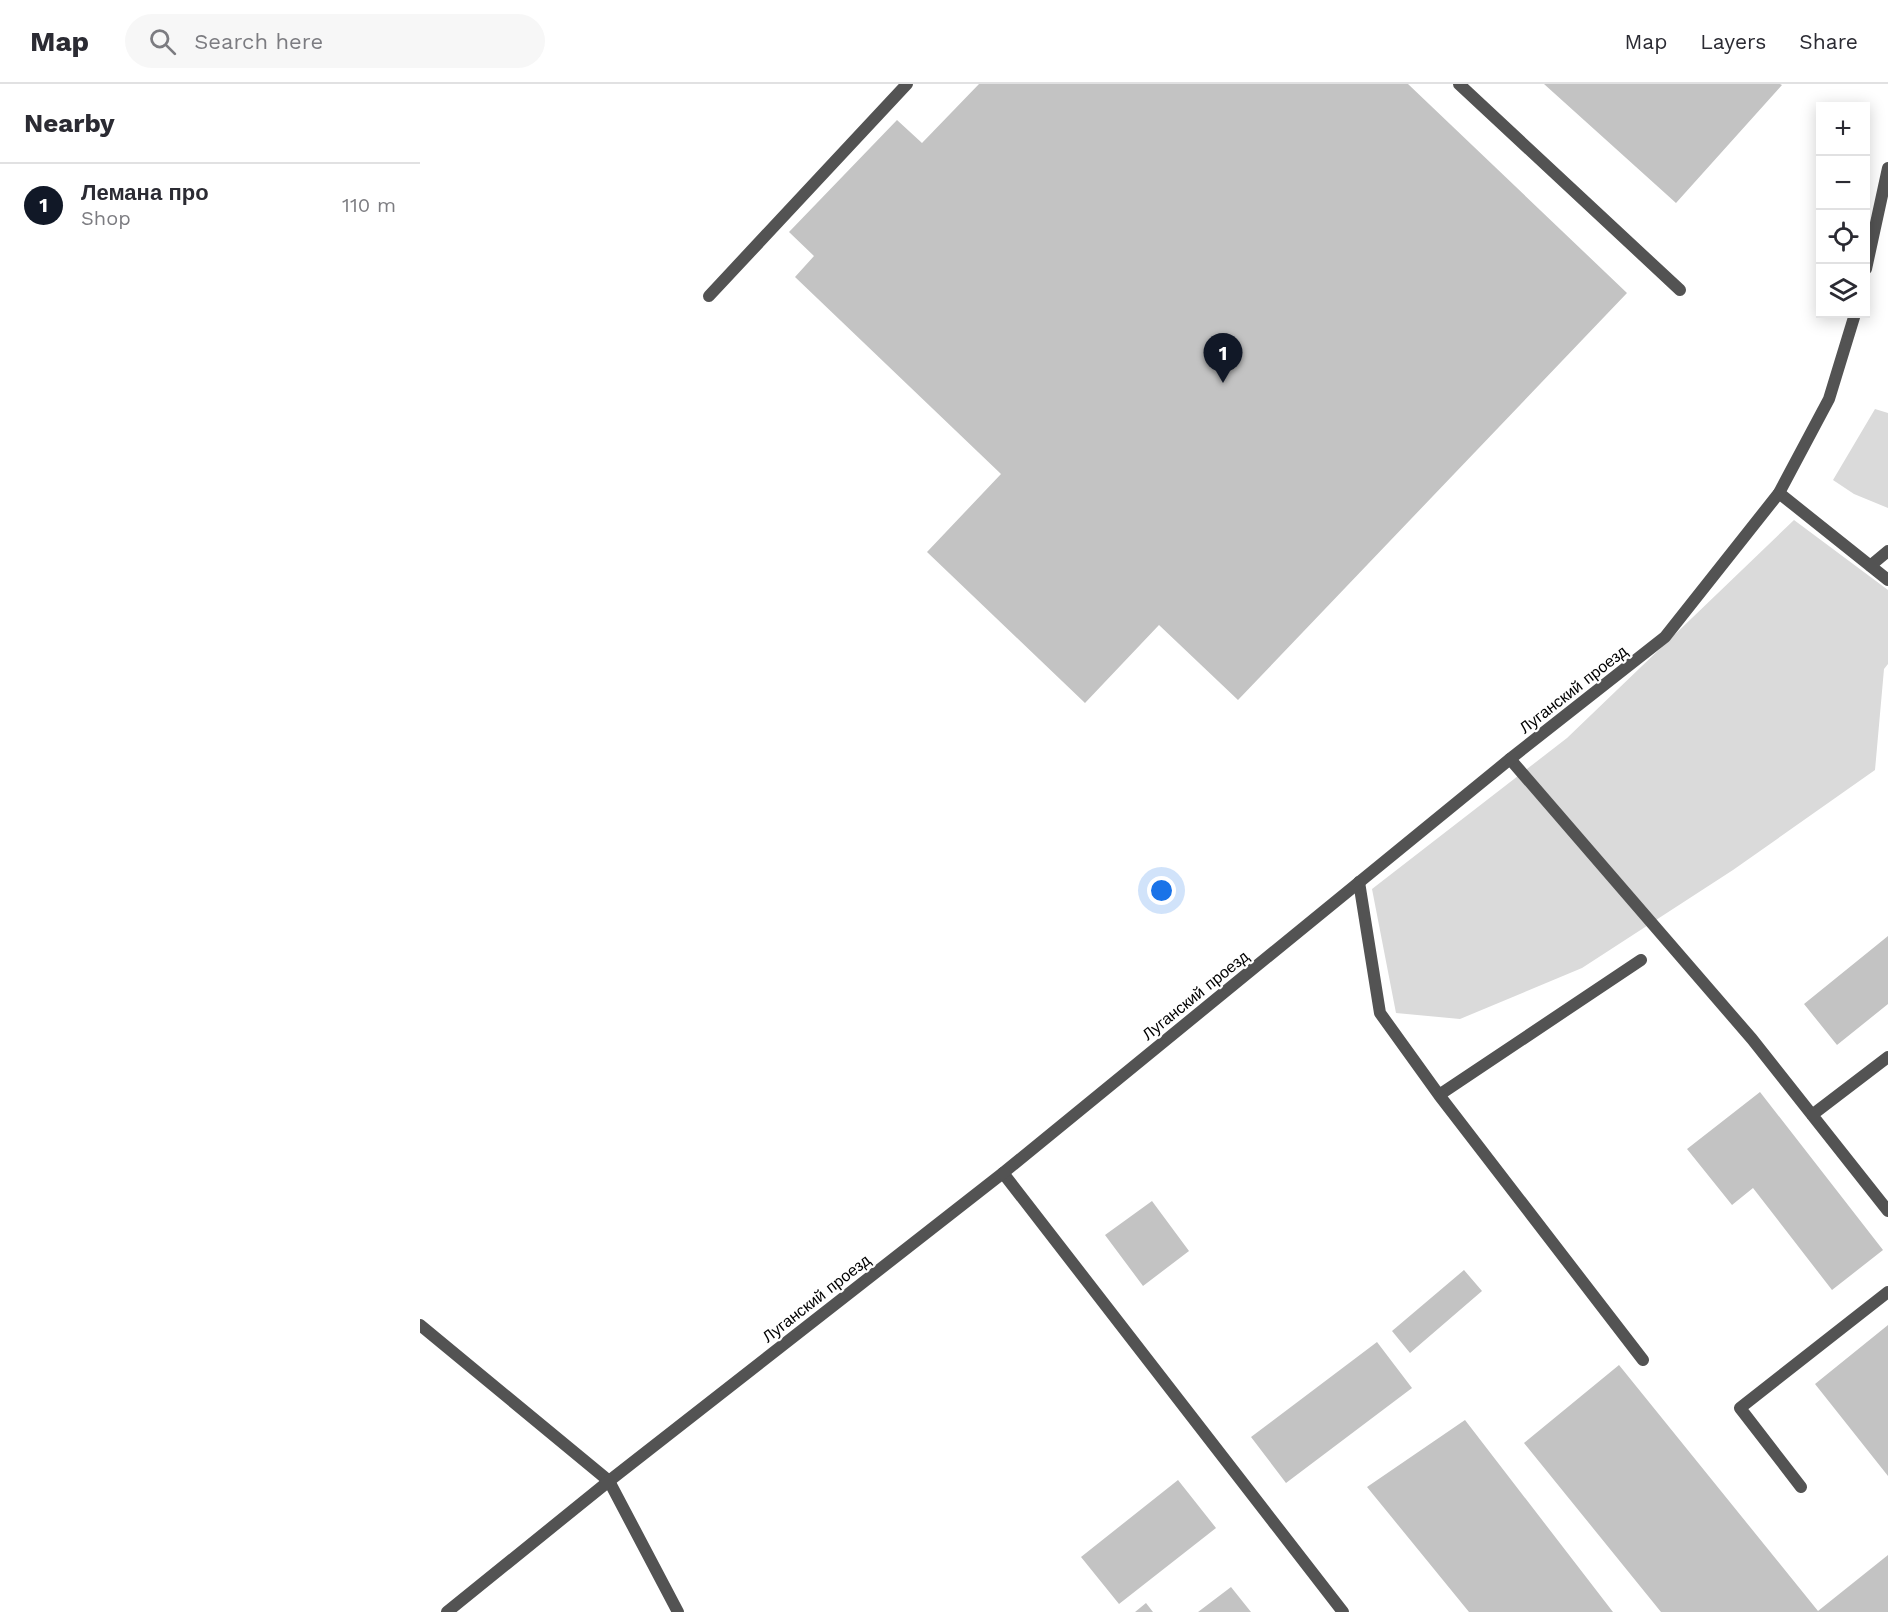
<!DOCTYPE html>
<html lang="en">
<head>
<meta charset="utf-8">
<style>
  :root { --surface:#fff; --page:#f7f7f7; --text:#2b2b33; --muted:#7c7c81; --line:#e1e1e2; --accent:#111827 }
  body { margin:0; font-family:"Work Sans",sans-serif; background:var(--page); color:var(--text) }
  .controls { position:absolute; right:18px; top:18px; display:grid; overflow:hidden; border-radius:0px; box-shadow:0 3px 15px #0003 }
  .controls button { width:54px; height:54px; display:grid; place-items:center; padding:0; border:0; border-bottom:2px solid var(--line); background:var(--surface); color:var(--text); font:30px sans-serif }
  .you { position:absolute; left:742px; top:807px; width:21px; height:21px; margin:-15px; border:4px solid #fff; border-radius:50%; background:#1a73e8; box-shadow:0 0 0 9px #1a73e833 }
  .badge { display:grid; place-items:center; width:39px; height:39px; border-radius:50%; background:var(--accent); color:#fff; font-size:20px; font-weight:700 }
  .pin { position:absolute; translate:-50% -50px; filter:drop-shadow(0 2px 3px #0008) }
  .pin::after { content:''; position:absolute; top:32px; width:21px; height:18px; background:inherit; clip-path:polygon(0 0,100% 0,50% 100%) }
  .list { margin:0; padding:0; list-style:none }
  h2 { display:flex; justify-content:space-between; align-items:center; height:78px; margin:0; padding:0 24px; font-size:26px }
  h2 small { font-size:20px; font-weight:400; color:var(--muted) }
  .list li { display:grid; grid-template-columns:39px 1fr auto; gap:18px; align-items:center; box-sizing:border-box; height:84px; padding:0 24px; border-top:2px solid var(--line) }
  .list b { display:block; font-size:22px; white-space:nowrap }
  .list p { margin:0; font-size:20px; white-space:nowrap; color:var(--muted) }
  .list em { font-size:20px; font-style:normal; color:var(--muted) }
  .icon { flex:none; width:33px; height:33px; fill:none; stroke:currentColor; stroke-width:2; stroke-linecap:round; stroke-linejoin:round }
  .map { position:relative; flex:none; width:1468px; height:1528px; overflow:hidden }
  header { display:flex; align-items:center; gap:36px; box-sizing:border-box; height:84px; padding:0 30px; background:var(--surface); border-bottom:2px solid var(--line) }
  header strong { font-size:28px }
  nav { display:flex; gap:33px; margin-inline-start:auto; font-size:21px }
  .search { width:420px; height:54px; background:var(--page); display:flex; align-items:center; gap:15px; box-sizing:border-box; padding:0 21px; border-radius:33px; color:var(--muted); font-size:22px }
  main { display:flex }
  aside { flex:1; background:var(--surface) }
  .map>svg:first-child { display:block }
  .green { fill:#dadada }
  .building { fill:#c3c3c3 }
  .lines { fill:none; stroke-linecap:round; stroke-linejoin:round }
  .service { stroke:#535353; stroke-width:12 }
  .minor { stroke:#535353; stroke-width:12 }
  .labels { text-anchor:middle; stroke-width:4.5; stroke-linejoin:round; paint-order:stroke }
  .street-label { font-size:16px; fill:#000; stroke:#fff }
</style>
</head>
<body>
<header>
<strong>Map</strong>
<div class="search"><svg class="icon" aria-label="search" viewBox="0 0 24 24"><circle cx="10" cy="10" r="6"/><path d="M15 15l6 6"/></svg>Search here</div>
<nav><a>Map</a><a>Layers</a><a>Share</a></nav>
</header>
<main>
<aside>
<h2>Nearby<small></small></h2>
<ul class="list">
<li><span class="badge">1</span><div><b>Лемана про</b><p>Shop</p></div><em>110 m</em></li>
</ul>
</aside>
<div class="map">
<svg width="1468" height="1528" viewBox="0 0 1468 1528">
  <rect width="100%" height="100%" fill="#fff"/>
  <path class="green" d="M1455,325L1468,329V424L1434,410L1413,396Z
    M1374,436L1468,506V580L1464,585L1455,686L1313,786L1162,884L1040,935L976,929L952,805L1147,654Z"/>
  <path class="building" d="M559,0H988L1207,209L818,616L739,541L665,619L507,468L581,390L375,193L394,172L369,148L477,36L502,59Z
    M1124,0H1360L1362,1L1256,119Z
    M1468,852V920L1417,961L1384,920Z
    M1340,1008L1463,1166L1412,1206L1333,1104L1312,1121L1267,1065Z
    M732,1117L769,1167L723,1202L685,1151Z
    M1044,1186L1062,1207L990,1269L972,1247Z
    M1468,1241V1392L1395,1300Z
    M957,1258L992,1304L866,1399L831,1353Z
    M1199,1281L1398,1527L1468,1471V1528H1241L1104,1359Z
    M1045,1336L1193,1528H1049L947,1403Z
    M758,1396L796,1444L699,1520L661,1473Z
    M811,1503L831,1528H778Z
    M726,1519L733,1528H715Z"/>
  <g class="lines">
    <path class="service" d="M1039,0L1260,206
      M289,212L487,0
      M1359,409L1468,496
      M1450,482L1468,467
      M1090,675L1332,955L1468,1127
      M939,798L960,929L1019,1011L1223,1276
      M1019,1011L1221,876
      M1392,1031L1468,973
      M583,1089L923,1528
      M0,1241L189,1397L258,1528
      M1381,1403L1320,1324L1468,1208"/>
    <path class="minor" d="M1446,185L1468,84
      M27,1528L189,1397L583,1089L1090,675L1245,553L1359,409L1409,315L1435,230"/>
  </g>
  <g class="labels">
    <g class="street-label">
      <text transform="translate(1153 605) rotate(-38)" y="6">Луганский проезд</text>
      <text transform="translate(775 911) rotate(-39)" y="6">Луганский проезд</text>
      <text transform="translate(396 1214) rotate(-38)" y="6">Луганский проезд</text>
    </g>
  </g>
</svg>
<div class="controls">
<button>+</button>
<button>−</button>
<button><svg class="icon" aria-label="locate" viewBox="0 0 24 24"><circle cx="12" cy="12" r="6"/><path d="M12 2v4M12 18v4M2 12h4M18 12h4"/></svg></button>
<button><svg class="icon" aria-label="layers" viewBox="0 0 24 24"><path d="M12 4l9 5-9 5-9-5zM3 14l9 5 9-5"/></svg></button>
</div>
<div class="you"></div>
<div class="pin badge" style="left:803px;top:299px">1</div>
</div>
</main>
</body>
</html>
